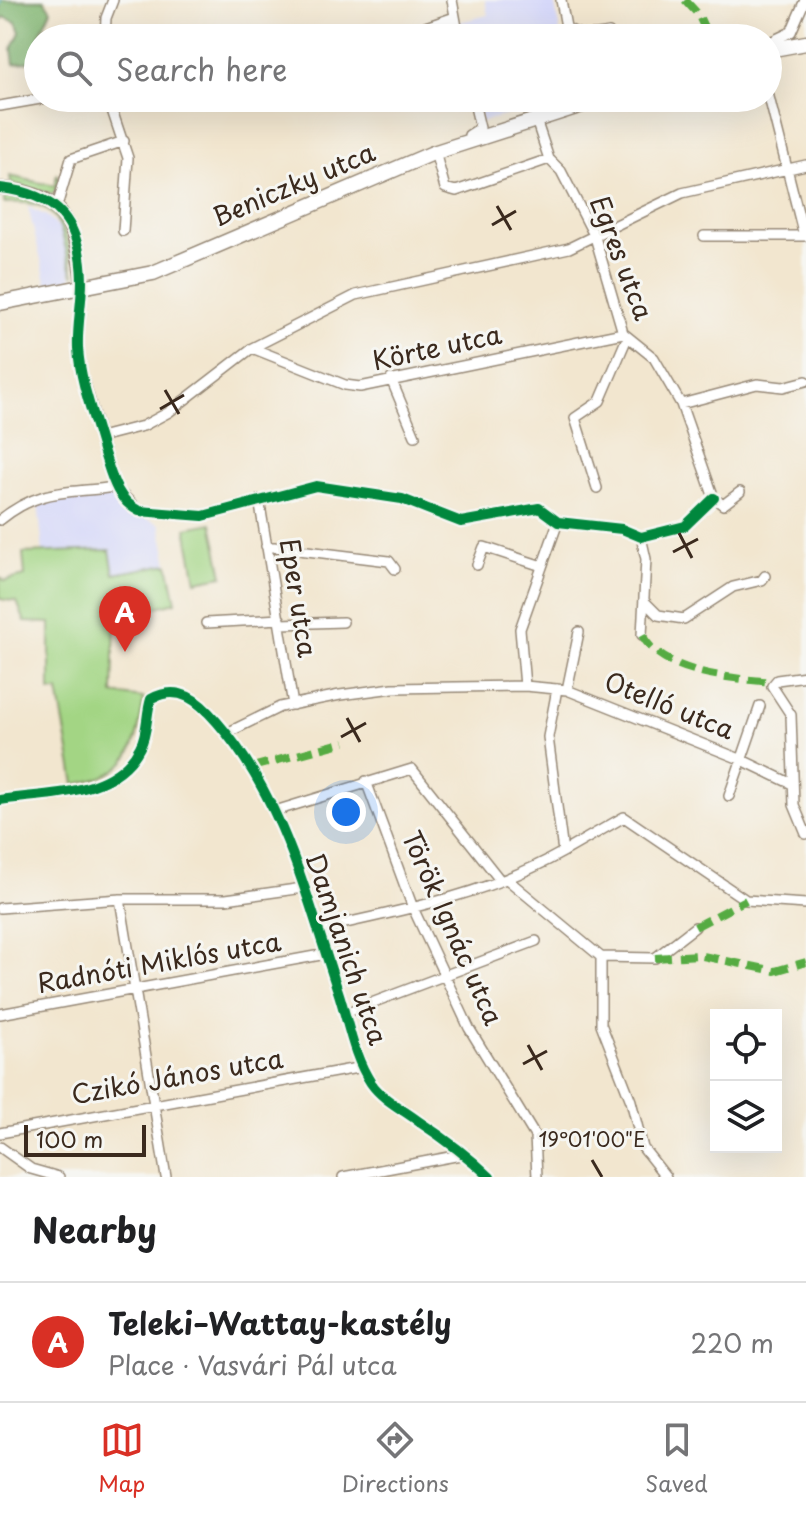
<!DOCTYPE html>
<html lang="en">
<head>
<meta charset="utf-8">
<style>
  :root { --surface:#fff; --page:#f2f2f2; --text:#202124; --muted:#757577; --line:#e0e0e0; --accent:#d93025 }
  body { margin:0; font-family:"Playpen Sans",sans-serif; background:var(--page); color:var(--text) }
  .controls { position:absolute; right:24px; bottom:24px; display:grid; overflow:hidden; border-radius:0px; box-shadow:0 8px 32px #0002 }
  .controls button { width:72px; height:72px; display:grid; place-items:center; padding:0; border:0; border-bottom:2px solid var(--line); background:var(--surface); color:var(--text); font:40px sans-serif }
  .scale { position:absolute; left:24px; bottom:20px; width:122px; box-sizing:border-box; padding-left:8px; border:4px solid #3b2a1e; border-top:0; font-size:22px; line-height:28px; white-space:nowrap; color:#3b2a1e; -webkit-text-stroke:6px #f6f6f2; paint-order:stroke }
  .you { position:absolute; left:346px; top:812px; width:28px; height:28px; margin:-20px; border:6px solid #fff; border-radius:50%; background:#1a73e8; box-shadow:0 0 0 12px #1a73e833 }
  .badge { display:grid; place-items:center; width:52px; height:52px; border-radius:50%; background:var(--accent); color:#fff; font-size:26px; font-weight:700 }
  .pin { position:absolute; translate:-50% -66px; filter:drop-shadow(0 2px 4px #0008) }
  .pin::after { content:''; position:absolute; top:42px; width:28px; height:24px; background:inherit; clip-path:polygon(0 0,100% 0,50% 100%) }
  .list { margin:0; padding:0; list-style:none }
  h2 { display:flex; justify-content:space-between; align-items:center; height:104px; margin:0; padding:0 32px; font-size:34px }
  h2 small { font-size:26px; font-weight:400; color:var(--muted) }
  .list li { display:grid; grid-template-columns:52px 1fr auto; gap:24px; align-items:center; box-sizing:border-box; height:120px; padding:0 32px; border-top:2px solid var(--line) }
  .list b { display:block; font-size:30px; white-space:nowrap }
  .list p { margin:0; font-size:26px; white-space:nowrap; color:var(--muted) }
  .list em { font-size:26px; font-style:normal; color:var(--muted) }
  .icon { flex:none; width:44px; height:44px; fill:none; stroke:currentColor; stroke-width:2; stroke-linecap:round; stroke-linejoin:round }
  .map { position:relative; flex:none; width:806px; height:1177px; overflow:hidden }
  .search { position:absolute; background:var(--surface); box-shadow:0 8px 32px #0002; left:24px; right:24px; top:24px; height:88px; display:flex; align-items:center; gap:20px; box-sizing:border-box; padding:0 28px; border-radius:44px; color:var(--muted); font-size:30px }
  .sheet { height:224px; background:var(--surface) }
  nav { display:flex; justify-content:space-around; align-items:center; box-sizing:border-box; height:112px; border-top:2px solid var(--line); background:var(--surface); font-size:22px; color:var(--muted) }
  nav a { display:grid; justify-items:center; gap:4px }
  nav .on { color:var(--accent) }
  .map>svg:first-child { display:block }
  .built { fill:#d6d8f9 }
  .green { fill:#a3d584; stroke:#6f8051; stroke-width:2 }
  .forest { fill:#82b672; stroke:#5e7048; stroke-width:2 }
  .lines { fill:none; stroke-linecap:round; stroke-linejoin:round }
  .stream { stroke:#3faabe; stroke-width:2 }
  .minor-casing { stroke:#968876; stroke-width:12 }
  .tertiary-casing { stroke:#968876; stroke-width:15 }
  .secondary-casing { stroke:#968876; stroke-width:17 }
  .minor { stroke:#fff; stroke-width:9 }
  .tertiary { stroke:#fff; stroke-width:12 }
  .secondary { stroke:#fff; stroke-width:14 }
  .quiet { stroke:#55ab43; stroke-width:8; stroke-dasharray:16 8; stroke-linecap:butt }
  .cycleway-casing { stroke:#f6f6f2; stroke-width:15 }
  .cycleway { stroke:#00873e; stroke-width:10 }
  .ticks { fill:none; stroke:#3b2a1e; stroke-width:3 }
  .labels { text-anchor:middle; stroke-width:6; stroke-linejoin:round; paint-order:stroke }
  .street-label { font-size:26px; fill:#3b2a1e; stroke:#f6f6f2 }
  .ticks-label { font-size:20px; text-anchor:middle; fill:#3b2a1e; stroke:#f6f6f2; stroke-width:6; stroke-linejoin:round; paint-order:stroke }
</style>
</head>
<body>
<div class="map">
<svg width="806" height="1177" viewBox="0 0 806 1177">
  <rect width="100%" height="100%" fill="#f6f6f2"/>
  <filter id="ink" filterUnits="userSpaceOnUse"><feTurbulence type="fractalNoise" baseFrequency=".0125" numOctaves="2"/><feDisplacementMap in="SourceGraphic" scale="16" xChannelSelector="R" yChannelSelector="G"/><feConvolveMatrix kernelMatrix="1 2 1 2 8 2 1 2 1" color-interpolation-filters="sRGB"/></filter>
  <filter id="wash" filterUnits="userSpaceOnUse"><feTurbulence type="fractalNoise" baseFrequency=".006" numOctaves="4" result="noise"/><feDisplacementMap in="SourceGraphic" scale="32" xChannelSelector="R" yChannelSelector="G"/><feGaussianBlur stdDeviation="1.8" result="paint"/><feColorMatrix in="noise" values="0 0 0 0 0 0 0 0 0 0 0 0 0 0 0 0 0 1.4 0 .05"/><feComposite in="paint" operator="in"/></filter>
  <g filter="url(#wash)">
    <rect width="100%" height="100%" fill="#f2e6cf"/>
    <path class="built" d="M485,0H554L561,37L460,38L456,23L488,15Z
      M476,98H540L542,105L481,122Z
      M28,207L47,216L63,232L72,279L47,285Z
      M108,493L136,514L160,524L168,564L114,574L110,550L43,552L38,502Z"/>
    <path class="green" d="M57,173L60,184L52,194L11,183L10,176L55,186Z
      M4,196C63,201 66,225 74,276C57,237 71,197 4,203Z
      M212,523L223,576L196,581L186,528Z
      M110,550L114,574L168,564L176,602L115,618L113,694L144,698C136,749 132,775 75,784L58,691H50V623L25,622L17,602L0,599V577L5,581L25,576L23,553Z"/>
    <path class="forest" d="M0,0H44L51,10L38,38V53L31,61L14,64L12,49L20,32L16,22L4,17L0,22Z"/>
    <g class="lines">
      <path class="stream" d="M0,5L1,0"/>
    </g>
  </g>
  <g filter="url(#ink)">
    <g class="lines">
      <g class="minor-casing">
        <path id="minor" d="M452,0L459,38
          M561,0L566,27C581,38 592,36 609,33
          M105,38L106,18L113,0
          M393,38L455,17
          M768,43L791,32L805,0
          M768,93L804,236
          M108,98L128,158L123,231
          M0,106L46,98
          M535,117L549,159L561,171L595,237L623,333L654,358L681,404L714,498
          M469,135L480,128L473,98
          M435,152L445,188L456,191L549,159
          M57,206L71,159L124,141
          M704,236H806
          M81,288L78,348L82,373L115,487L139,511L203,516L316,486L402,499L461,522L539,508L558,522L622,529L641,537L685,526L714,498
          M252,348L345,385L360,387L623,333
          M391,379L415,436
          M681,404L757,384L783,387L806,381
          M100,437L143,426L169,412L252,348L356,295L569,248L682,193L806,165
          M597,488L575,418L600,401L627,338
          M714,498L723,505L740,492
          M259,499L293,705
          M0,520C41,487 67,494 115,487
          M641,537L646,559L642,635
          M266,546L389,561L395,569
          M477,565L484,547L542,566
          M644,601L658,615L684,619L733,587L762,580L765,576
          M206,623L280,619
          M281,624L343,622
          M806,676L777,680L772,686L791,715L794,805L806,834
          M525,686L520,629L558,522
          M567,690L579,632
          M227,733L280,707L340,695L393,688L525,686L567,690L740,759L792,784
          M366,781L413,908L469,1028L535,1136L537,1177
          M729,796L760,706
          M0,800C46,793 115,797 140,747C148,733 146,714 151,699C179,683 199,701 217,722C283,797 307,898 338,991C348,1021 353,1056 371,1083C382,1099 402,1109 418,1121C444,1138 467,1155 490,1177
          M275,811L412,769L500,880
          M563,852L624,817L746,900L806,904
          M508,880L601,957
          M120,899L166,1177
          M0,908L120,899H226L303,888
          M318,929C401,911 489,894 563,852L548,737L557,689
          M601,957V1024L631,1101L643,1148L666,1177
          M601,957L655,958L695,927
          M345,1013L536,941
          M0,1014L326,954
          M0,1133L363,1067
          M0,1147L31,1169L59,1177
          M343,1177L466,1154"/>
      </g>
      <g class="tertiary-casing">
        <path id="tertiary" d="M0,188C46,193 67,203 77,250C79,262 83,275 81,288"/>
      </g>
      <g class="secondary-casing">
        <path id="secondary" d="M768,50L806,43
          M0,303L153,273L433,153L604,98"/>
      </g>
      <use href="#minor" class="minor"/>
      <use href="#tertiary" class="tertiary"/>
      <use href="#secondary" class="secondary"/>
      <path class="quiet" d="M685,0L698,14L709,38
        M642,635C663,674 731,678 772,682
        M252,767L345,742
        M695,927L746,900
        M655,958L698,955L775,971L806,962"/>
      <g class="cycleway-casing">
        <path id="cycleway" d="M0,188C58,194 81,222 82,281C82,303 77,325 78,348C80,382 94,417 103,450C111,473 115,499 139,511L203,516L316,486L402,499L461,522L539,508L558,522L622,529L641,537L685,526L714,498
          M0,800C46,793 115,797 140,747C148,733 146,714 151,699C179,683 199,701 217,722C283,797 307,898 338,991C348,1021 353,1056 371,1083C382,1099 402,1109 418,1121C444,1138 467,1155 490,1177"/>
      </g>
      <use href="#cycleway" class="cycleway"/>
    </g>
  </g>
  <path class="ticks" d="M497,206L511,230M492,225L516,211M165,390L179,414M160,409L184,395M679,533L692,558M673,552L698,539M347,718L360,742M341,737L366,723M528,1045L542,1070M523,1064L547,1051M592,1160L602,1177"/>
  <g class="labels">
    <g class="street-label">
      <text transform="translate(294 185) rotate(-23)" y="9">Beniczky utca</text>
      <text transform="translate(621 258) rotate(69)" y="9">Egres utca</text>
      <text transform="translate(437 348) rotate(-12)" y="9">Körte utca</text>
      <text transform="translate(298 598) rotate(81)" y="9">Eper utca</text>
      <text transform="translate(669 706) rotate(22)" y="9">Otelló utca</text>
      <text transform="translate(452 928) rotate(66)" y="9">Török Ignác utca</text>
      <text transform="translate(346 949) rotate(71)" y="9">Damjanich utca</text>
      <text transform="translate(159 963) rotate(-10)" y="9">Radnóti Miklós utca</text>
      <text transform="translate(177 1077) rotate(-10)" y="9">Czikó János utca</text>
    </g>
  </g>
  <g class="ticks-label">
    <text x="592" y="1147">19°01'00"E</text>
  </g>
</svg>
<div class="controls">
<button><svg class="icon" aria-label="locate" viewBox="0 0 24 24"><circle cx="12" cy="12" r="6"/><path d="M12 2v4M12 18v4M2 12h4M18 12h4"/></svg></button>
<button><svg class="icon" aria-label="layers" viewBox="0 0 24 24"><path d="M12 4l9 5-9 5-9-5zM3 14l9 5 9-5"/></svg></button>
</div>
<div class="scale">100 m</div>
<div class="you"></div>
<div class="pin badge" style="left:125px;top:652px">A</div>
<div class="search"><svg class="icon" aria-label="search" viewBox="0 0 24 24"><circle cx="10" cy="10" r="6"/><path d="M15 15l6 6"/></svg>Search here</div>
</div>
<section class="sheet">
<h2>Nearby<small></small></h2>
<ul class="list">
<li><span class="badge">A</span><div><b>Teleki–Wattay-kastély</b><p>Place · Vasvári Pál utca</p></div><em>220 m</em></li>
</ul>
</section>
<nav>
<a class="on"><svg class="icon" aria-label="map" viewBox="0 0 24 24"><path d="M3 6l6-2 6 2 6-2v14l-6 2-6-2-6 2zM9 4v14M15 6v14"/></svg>Map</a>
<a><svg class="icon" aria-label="directions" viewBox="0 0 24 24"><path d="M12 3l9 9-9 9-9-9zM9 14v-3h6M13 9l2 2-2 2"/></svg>Directions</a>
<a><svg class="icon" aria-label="saved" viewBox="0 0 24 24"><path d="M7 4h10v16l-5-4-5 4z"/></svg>Saved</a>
</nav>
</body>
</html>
